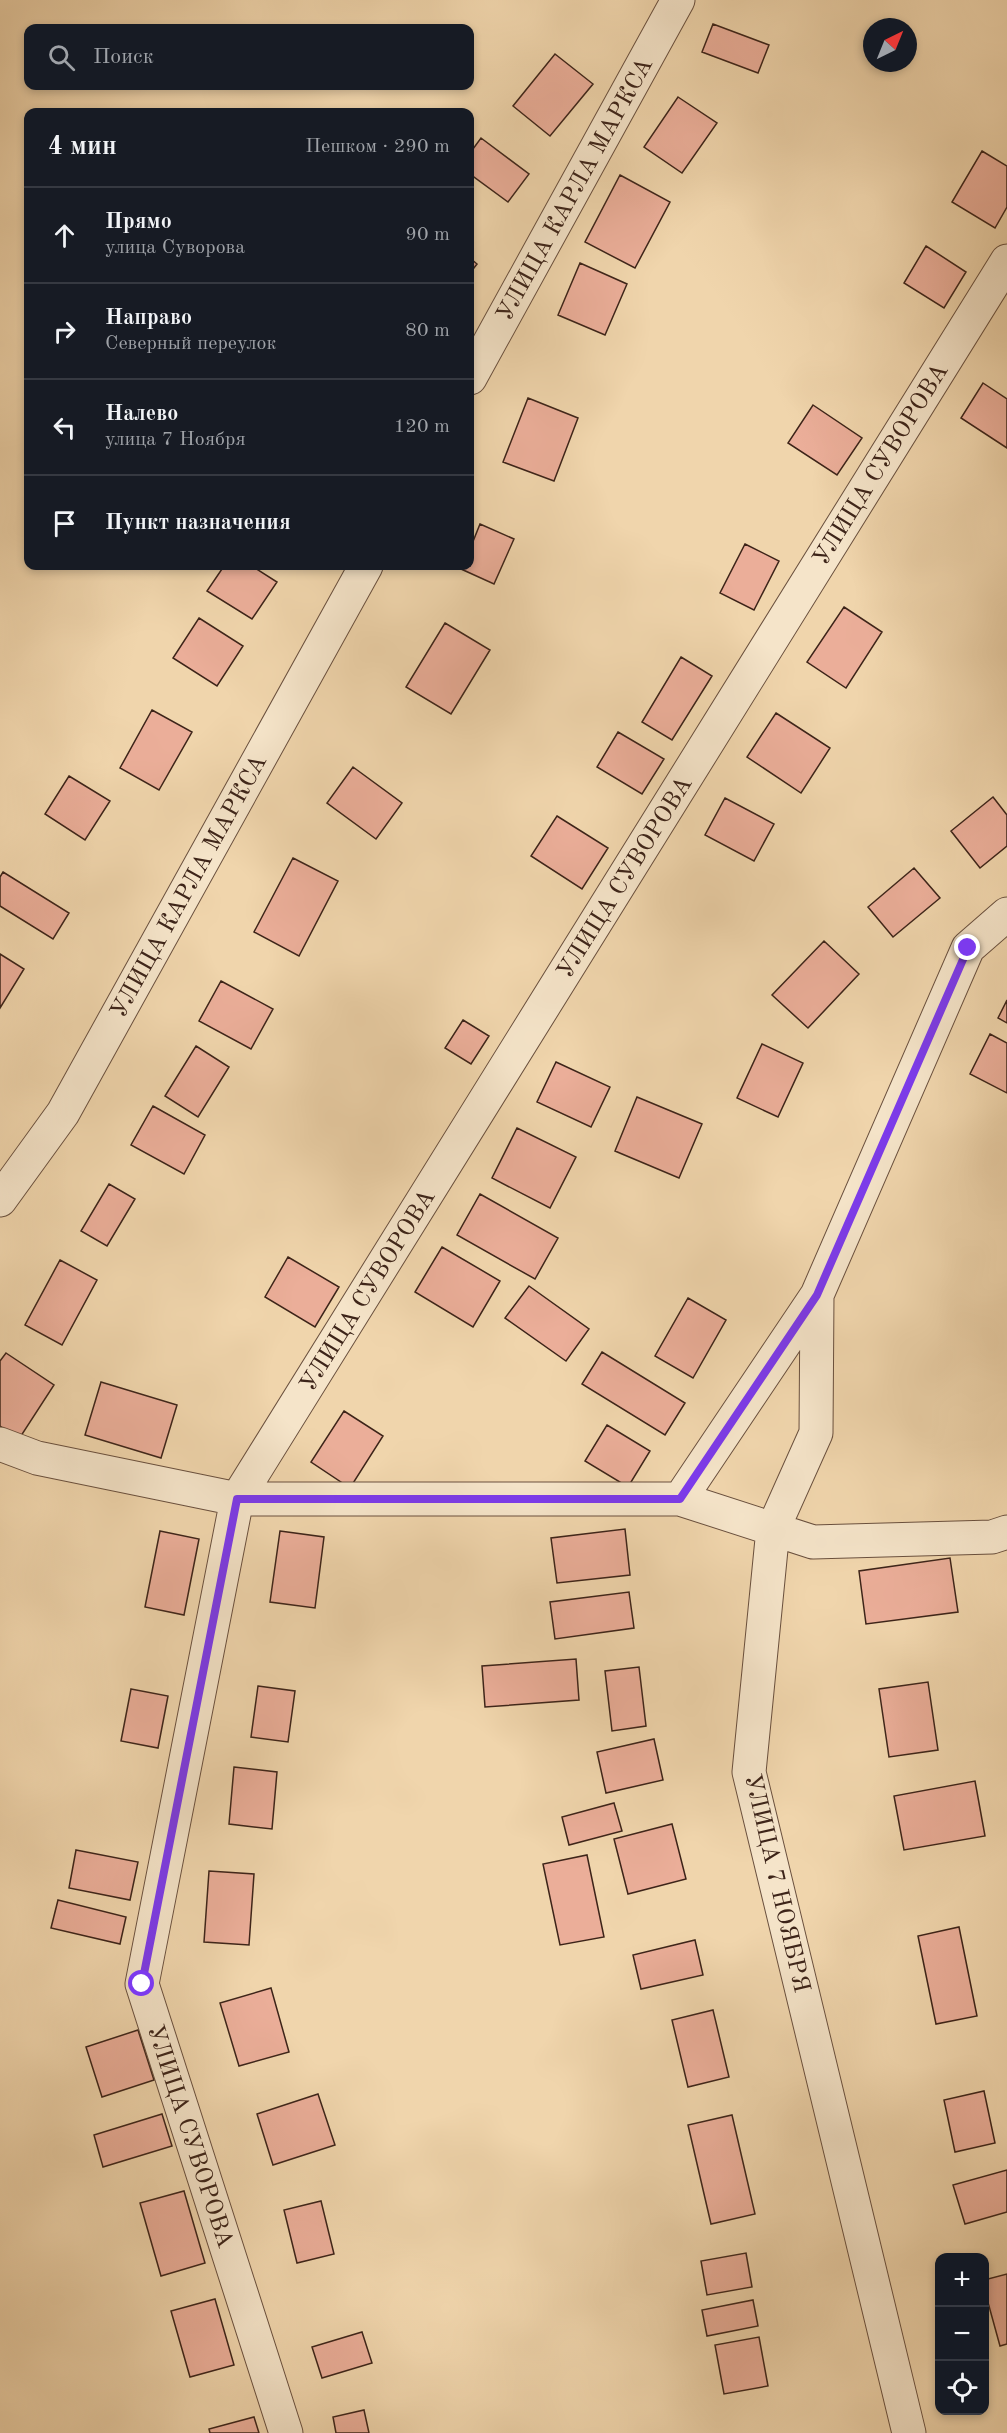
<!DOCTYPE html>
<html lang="ru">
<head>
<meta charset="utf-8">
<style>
  :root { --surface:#171b24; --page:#20242c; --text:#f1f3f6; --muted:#9ea1a6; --line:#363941 }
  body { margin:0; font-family:"Old Standard TT",serif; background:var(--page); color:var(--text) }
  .controls { position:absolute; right:18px; bottom:18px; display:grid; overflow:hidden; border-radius:12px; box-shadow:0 3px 9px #0003 }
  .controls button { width:54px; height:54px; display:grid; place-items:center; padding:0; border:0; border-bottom:2px solid var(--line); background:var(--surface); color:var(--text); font:30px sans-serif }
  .compass { position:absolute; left:863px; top:18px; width:54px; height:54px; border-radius:50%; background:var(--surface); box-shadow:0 3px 9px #0003; rotate:43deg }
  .stop { position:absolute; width:18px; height:18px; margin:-14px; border:4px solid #7c3aed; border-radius:50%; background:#fff }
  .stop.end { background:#7c3aed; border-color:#fff; box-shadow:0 2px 6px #0008 }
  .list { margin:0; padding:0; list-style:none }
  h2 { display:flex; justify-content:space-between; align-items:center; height:78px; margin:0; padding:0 24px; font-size:26px }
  h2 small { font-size:20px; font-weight:400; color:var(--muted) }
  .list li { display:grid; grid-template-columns:39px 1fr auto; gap:18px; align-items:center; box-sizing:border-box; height:96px; padding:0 24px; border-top:2px solid var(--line) }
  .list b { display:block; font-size:22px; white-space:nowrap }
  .list p { margin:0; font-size:20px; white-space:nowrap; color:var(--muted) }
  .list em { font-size:20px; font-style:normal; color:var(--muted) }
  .icon { flex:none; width:33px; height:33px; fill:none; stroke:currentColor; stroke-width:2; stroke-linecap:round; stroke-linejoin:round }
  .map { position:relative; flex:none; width:1007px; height:2433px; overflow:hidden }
  .search { position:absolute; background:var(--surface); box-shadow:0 3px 9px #0003; left:24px; top:24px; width:450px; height:66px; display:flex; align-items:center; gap:15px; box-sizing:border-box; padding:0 21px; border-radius:12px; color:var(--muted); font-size:22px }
  .panel { position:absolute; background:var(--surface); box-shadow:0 3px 9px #0003; left:24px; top:108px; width:450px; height:462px; border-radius:12px }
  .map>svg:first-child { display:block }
  .building { fill:#ebae99; stroke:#3d2419; stroke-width:1.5 }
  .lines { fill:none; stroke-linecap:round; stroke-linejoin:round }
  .minor-casing { stroke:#6a503e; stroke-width:35 }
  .minor { stroke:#f5e4c9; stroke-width:33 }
  .route { stroke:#7c3aed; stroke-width:8 }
  .labels { text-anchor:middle; stroke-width:6; stroke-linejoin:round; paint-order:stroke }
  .street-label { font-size:24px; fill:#3d2419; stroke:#f5e4c9 }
</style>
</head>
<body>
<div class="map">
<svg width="1007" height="2433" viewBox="0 0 1007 2433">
  <rect width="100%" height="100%" fill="#f0d5ac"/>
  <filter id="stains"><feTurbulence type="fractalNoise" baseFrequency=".00333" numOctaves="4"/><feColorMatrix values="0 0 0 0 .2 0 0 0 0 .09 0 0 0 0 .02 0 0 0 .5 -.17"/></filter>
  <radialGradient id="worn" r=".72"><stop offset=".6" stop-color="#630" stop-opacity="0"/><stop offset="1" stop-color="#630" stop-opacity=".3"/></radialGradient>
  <path class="building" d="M713,24L769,45L758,73L702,52Z
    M555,54L593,84L550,136L513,106Z
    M678,97L717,123L682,173L644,147Z
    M481,138L529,174L508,202L470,174V153Z
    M982,151L1007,166V207L995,228L952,202Z
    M620,175L670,202L635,268L585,242Z
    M926,246L966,272L944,308L904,283Z
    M470,258L477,264L470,273Z
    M580,263L627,284L605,335L558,315Z
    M983,383L1007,399V448L961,418Z
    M528,398L578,418L554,481L503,462Z
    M813,405L862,438L837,475L788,443Z
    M480,524L514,539L494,584L461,569L462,566H470V549Z
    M745,544L779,561L754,610L720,593Z
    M224,566H252L277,582L252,619L207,591Z
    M844,607L882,632L846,688L807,662Z
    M199,618L243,646L217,686L173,658Z
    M445,623L490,650L451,714L406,687Z
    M681,657L712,676L672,740L642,722Z
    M152,710L192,732L159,790L120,768Z
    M776,713L830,748L801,793L747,757Z
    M618,732L664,759L642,794L597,767Z
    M353,767L402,803L376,839L327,803Z
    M69,776L110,801L85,840L45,814Z
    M993,797L1007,815V846L980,868L951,831Z
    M725,798L774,824L754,861L705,835Z
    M557,816L608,848L582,889L531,856Z
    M293,858L338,881L299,956L254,932Z
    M914,868L940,898L893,937L868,907Z
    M3,872L69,913L53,939L0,906V877Z
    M824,941L859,974L808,1028L772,995Z
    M0,954L24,969L0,1008Z
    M221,981L273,1009L251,1049L199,1021Z
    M1007,1000V1023L998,1018Z
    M463,1020L489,1036L471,1064L445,1048Z
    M990,1034L1007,1043V1093L970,1074Z
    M762,1044L803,1063L778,1117L737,1098Z
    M196,1046L229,1067L198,1117L165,1096Z
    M556,1062L610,1087L591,1127L537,1102Z
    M637,1097L702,1124L679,1178L615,1151Z
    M153,1106L205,1135L184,1174L131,1145Z
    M517,1128L576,1157L550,1208L492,1178Z
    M109,1184L135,1199L107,1246L81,1231Z
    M480,1194L558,1238L535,1279L457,1235Z
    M442,1247L500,1281L473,1327L415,1292Z
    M288,1257L339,1287L315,1327L265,1297Z
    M60,1260L97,1280L62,1345L25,1325Z
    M529,1286L589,1329L566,1361L505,1318Z
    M688,1298L726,1320L693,1378L655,1356Z
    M602,1352L685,1403L665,1435L582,1384Z
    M6,1353L54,1385L19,1439L0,1426V1361Z
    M101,1382L177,1405L161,1458L85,1435Z
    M344,1411L383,1436L350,1488L311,1462Z
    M607,1425L650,1451L628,1487L585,1461Z
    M625,1529L630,1575L557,1583L551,1538Z
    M160,1531L199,1539L184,1615L145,1607Z
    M280,1531L324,1537L315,1608L270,1602Z
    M950,1558L958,1612L866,1624L859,1571Z
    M629,1592L634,1628L555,1639L550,1602Z
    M576,1659L579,1700L485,1707L482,1666Z
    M639,1667L646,1726L612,1731L605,1671Z
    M928,1682L938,1750L889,1757L879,1689Z
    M258,1686L295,1691L288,1742L251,1737Z
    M131,1689L168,1696L158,1748L121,1741Z
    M654,1739L663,1780L606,1793L597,1752Z
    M234,1767L277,1772L272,1829L229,1824Z
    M975,1781L985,1836L904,1850L894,1796Z
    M614,1803L622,1831L569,1845L562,1817Z
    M672,1824L686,1879L628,1894L614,1839Z
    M76,1850L138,1862L130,1900L69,1888Z
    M587,1855L604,1937L560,1945L543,1864Z
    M209,1871L254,1874L249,1945L204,1942Z
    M58,1900L126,1917L120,1944L51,1928Z
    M959,1927L977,2016L936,2024L918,1936Z
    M695,1940L703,1975L641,1989L633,1955Z
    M271,1988L289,2052L239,2066L220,2003Z
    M713,2010L729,2077L688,2087L672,2020Z
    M138,2030L154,2080L102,2097L86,2047Z
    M984,2091L995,2143L955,2152L944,2100Z
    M318,2094L335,2145L273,2165L257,2114Z
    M162,2114L172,2146L103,2167L94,2135Z
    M732,2115L755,2214L711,2224L688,2125Z
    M1007,2170V2212L965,2224L953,2185Z
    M184,2191L205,2263L161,2276L140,2203Z
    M321,2201L334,2254L297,2263L284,2210Z
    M746,2253L752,2287L707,2295L701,2261Z
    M1007,2274V2344L1000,2346L984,2288V2280Z
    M215,2299L234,2365L190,2377L171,2311Z
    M753,2300L758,2326L707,2336L702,2310Z
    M362,2332L372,2363L322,2378L312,2347Z
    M759,2337L768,2386L724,2394L715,2345Z
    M364,2410L369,2433H336L333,2417Z
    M254,2417L259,2433H210L209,2429Z"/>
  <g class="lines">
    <g class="minor-casing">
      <path id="minor" d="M470,378L678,0
        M0,1200L63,1113L366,566
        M817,1295L816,1433L773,1529L749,1772L909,2433
        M0,1444L37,1458L237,1499H680L813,1542L992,1537L1007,1532
        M680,1499L817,1295L968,948L1007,914
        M286,2433L142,1984L237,1499L1007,261"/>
    </g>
    <use href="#minor" class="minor"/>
  </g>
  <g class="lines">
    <path class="route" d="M142,1984L237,1499H680L817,1295L968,948"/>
  </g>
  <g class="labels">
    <g class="street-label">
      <text transform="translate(574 189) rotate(-61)" y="8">УЛИЦА КАРЛА МАРКСА</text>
      <text transform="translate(880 464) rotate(-58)" y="8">УЛИЦА СУВОРОВА</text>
      <text transform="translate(624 877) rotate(-58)" y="8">УЛИЦА СУВОРОВА</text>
      <text transform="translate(188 886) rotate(-61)" y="8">УЛИЦА КАРЛА МАРКСА</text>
      <text transform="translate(367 1290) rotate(-58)" y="8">УЛИЦА СУВОРОВА</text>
      <text transform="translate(778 1883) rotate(77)" y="8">УЛИЦА 7 НОЯБРЯ</text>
      <text transform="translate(191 2136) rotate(72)" y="8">УЛИЦА СУВОРОВА</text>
    </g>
  </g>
  <rect width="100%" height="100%" filter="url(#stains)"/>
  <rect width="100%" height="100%" fill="url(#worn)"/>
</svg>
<div class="controls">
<button>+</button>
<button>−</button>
<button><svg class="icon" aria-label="locate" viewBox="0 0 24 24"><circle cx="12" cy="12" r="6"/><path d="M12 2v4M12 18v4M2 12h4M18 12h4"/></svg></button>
</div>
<svg class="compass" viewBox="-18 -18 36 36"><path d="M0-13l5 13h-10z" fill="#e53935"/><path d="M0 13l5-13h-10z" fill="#9ea1a6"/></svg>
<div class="stop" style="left:142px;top:1984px"></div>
<div class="stop end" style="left:968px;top:948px"></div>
<div class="search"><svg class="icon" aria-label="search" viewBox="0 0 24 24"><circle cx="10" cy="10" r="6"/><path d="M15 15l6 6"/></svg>Поиск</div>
<section class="panel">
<h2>4 мин<small>Пешком · 290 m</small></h2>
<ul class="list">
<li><svg class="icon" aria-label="ahead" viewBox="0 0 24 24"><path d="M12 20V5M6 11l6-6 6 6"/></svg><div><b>Прямо</b><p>улица Суворова</p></div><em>90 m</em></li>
<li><svg class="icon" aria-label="right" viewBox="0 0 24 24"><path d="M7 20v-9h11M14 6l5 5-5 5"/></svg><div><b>Направо</b><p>Северный переулок</p></div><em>80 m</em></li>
<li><svg class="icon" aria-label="left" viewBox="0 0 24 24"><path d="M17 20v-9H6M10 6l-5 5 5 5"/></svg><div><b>Налево</b><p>улица 7 Ноября</p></div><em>120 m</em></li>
<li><svg class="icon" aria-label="arrive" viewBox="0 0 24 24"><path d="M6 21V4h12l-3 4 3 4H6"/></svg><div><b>Пункт назначения</b></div></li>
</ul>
</section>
</div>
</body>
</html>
